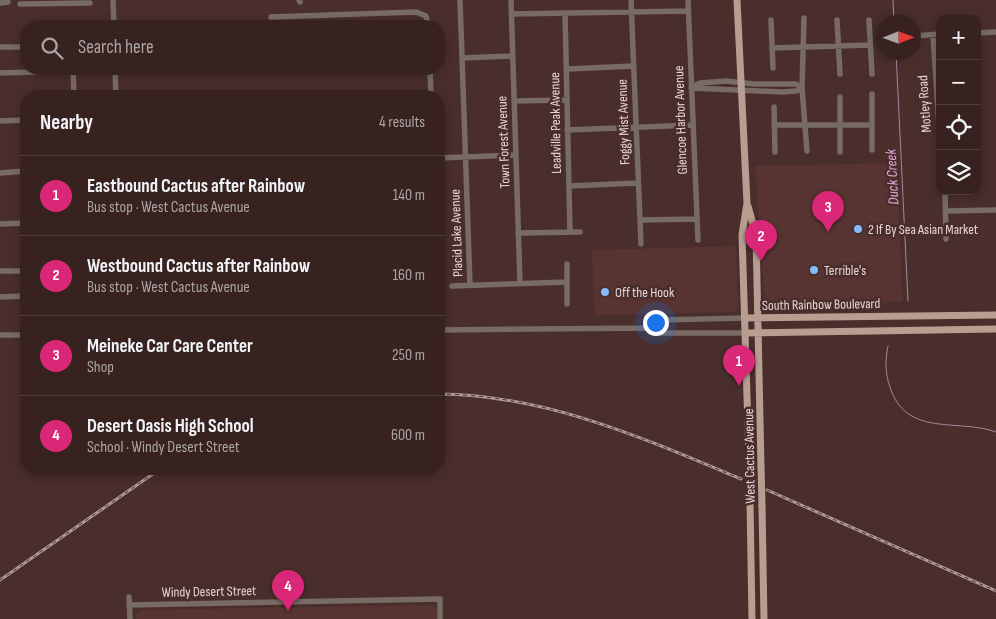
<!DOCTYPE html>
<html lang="en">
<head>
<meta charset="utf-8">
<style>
  :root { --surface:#372220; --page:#422f2d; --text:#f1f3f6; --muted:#aaa4a5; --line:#513f3e; --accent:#db2777 }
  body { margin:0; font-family:"Sofia Sans Condensed",sans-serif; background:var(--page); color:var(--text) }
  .controls { position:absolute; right:15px; top:15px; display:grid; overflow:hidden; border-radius:10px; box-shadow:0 2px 8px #0003 }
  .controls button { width:45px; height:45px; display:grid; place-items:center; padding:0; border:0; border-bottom:1px solid var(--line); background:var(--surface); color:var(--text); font:25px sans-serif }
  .compass { position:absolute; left:876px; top:15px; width:45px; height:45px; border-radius:50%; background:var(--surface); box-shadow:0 2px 8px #0003; rotate:89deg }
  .you { position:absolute; left:655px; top:322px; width:18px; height:18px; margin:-12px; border:4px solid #fff; border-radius:50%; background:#1a73e8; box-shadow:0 0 0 8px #1a73e833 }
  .badge { display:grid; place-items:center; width:32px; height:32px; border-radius:50%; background:var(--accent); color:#fff; font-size:16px; font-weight:700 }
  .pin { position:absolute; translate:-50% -41px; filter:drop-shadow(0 1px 2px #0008) }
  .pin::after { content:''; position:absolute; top:26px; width:18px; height:15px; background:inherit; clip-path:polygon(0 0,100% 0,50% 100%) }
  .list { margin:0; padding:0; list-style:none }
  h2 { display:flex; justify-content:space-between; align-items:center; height:65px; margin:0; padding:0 20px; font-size:21px }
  h2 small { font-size:16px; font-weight:400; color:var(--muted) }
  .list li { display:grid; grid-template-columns:32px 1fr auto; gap:15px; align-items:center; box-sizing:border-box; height:80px; padding:0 20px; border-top:1px solid var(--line) }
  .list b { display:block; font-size:19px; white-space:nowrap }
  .list p { margin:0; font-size:16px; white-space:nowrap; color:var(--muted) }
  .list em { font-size:16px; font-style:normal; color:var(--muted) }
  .icon { flex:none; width:28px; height:28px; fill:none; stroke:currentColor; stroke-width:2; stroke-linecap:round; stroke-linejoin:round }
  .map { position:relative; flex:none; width:996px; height:619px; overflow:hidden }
  .search { position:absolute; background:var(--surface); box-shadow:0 2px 8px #0003; left:20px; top:20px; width:425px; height:55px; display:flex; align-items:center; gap:12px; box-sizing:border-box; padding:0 18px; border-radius:20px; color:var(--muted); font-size:19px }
  .panel { position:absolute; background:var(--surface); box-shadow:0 2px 8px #0003; left:20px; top:90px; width:425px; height:385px; border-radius:20px }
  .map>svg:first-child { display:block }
  .built { fill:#573431 }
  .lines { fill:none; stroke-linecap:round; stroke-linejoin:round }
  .stream { stroke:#a7879d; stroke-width:1 }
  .minor { stroke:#776b64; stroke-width:5.5 }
  .major { stroke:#b79e91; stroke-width:7 }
  .rail-casing { stroke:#af9997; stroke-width:3 }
  .rail { stroke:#492e2b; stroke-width:1; stroke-dasharray:4; stroke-linecap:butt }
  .major-bridge { stroke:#b79e91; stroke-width:7 }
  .poi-dot { fill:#85bbfb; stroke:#492e2b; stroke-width:2 }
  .labels { text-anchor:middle; stroke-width:5; stroke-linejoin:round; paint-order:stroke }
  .street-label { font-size:14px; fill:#e8d5d3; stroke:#492e2b }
  .poi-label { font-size:14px; fill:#e8d5d3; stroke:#492e2b; text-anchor:start }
  .water-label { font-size:15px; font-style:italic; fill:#e3a7da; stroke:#492e2b }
</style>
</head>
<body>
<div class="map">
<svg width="996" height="619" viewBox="0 0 996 619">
  <rect width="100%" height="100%" fill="#492e2b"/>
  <path class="built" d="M896,163L903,301L765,304L755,166Z
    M736,246L738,304L735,312L594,315L592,250Z
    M432,605L437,608V619H136V614L141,610Z"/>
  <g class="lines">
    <path class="stream" d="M893,0L894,22
      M896,52L908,301
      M888,346C885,360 885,373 890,387C906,438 958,418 996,432"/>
    <path class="minor" d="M113,0L114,26
      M299,0L300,2
      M460,0L470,285
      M511,0L520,283
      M631,0L641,244
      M688,0L698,240
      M0,3L8,2
      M20,4L90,3
      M565,13L570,232
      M512,14L688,11
      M271,17L416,12L426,16L428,26
      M804,18L802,88L807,151
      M771,20L773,68
      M837,20L840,74
      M869,20L872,74
      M977,33L996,32
      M933,35L940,141
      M914,36L940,34
      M0,47H26
      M772,48L870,45
      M462,58L513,56
      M73,69L74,96
      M115,69L116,96
      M430,69L431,96
      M567,69L634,66
      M0,73L73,71
      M691,88L700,83L726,81L754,84H796L802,88
      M691,88L782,92L796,91L802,88
      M514,101L566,100
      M774,107L775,152
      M0,121L26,120
      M774,125H872
      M567,130L693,125
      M872,150V94
      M840,152V97
      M439,158L516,155
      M0,173L26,171
      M569,186L638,183
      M945,191L946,239
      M946,211L996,210
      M640,220L697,219
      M0,224L26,223
      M518,233L580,232
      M567,264V304
      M0,271H26
      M452,286L567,282
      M0,297L26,296
      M649,328L659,320L745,318
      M439,330L649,328L661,333H745
      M0,335H26
      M129,597L130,619
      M129,605L440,599V619"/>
    <path class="major" d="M737,0L747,203L742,235L749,461
      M748,206L756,235L761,466
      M745,318L996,315
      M745,333L996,329
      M750,501L752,619
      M762,506L764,619"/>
    <g class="rail-casing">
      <path id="rail" d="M439,394C546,395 643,438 741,479
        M767,490L996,591
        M0,580L160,469"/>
    </g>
    <use href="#rail" class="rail"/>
    <path class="major-bridge" d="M749,461L750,501
      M761,466L762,506"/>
  </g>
  <g class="poi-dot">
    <circle cx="858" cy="229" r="5"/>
    <circle cx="814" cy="270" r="5"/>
    <circle cx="605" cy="292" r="5"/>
  </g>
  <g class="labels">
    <g class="street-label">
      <text transform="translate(924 104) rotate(-94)" y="5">Motley Road</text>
      <text transform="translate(680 120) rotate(-92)" y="5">Glencoe Harbor Avenue</text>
      <text transform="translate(623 122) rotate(-92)" y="5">Foggy Mist Avenue</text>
      <text transform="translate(555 123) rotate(-91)" y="5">Leadville Peak Avenue</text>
      <text transform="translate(503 142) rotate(-92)" y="5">Town Forest Avenue</text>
      <text transform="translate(456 233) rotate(-92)" y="5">Placid Lake Avenue</text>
      <text transform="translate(821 304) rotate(-1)" y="5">South Rainbow Boulevard</text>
      <text transform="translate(749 456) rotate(-91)" y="5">West Cactus Avenue</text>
      <text transform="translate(209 591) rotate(-1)" y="5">Windy Desert Street</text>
    </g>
    <g class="poi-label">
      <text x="868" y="234">2 If By Sea Asian Market</text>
      <text x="824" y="275">Terrible's</text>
      <text x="615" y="297">Off the Hook</text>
    </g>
    <g class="water-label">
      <text transform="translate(892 177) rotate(-93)" y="5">Duck Creek</text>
    </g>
  </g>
</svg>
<div class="controls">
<button>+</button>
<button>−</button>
<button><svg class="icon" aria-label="locate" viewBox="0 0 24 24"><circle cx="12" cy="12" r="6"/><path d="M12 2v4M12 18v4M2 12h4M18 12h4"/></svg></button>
<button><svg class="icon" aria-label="layers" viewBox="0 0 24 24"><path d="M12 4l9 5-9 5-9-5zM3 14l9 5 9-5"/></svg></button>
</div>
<svg class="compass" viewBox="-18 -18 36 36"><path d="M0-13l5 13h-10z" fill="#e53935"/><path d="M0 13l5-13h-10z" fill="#aaa4a5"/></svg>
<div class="you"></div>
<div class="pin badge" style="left:739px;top:386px">1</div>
<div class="pin badge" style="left:761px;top:261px">2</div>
<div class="pin badge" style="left:828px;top:232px">3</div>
<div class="pin badge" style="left:288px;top:611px">4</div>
<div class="search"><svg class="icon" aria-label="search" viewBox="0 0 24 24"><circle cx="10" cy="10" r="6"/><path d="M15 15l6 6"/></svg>Search here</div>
<section class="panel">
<h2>Nearby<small>4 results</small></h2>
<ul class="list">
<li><span class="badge">1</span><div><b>Eastbound Cactus after Rainbow</b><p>Bus stop · West Cactus Avenue</p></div><em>140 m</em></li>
<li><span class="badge">2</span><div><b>Westbound Cactus after Rainbow</b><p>Bus stop · West Cactus Avenue</p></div><em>160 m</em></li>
<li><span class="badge">3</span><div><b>Meineke Car Care Center</b><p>Shop</p></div><em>250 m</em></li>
<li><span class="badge">4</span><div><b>Desert Oasis High School</b><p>School · Windy Desert Street</p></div><em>600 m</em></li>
</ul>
</section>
</div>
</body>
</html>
